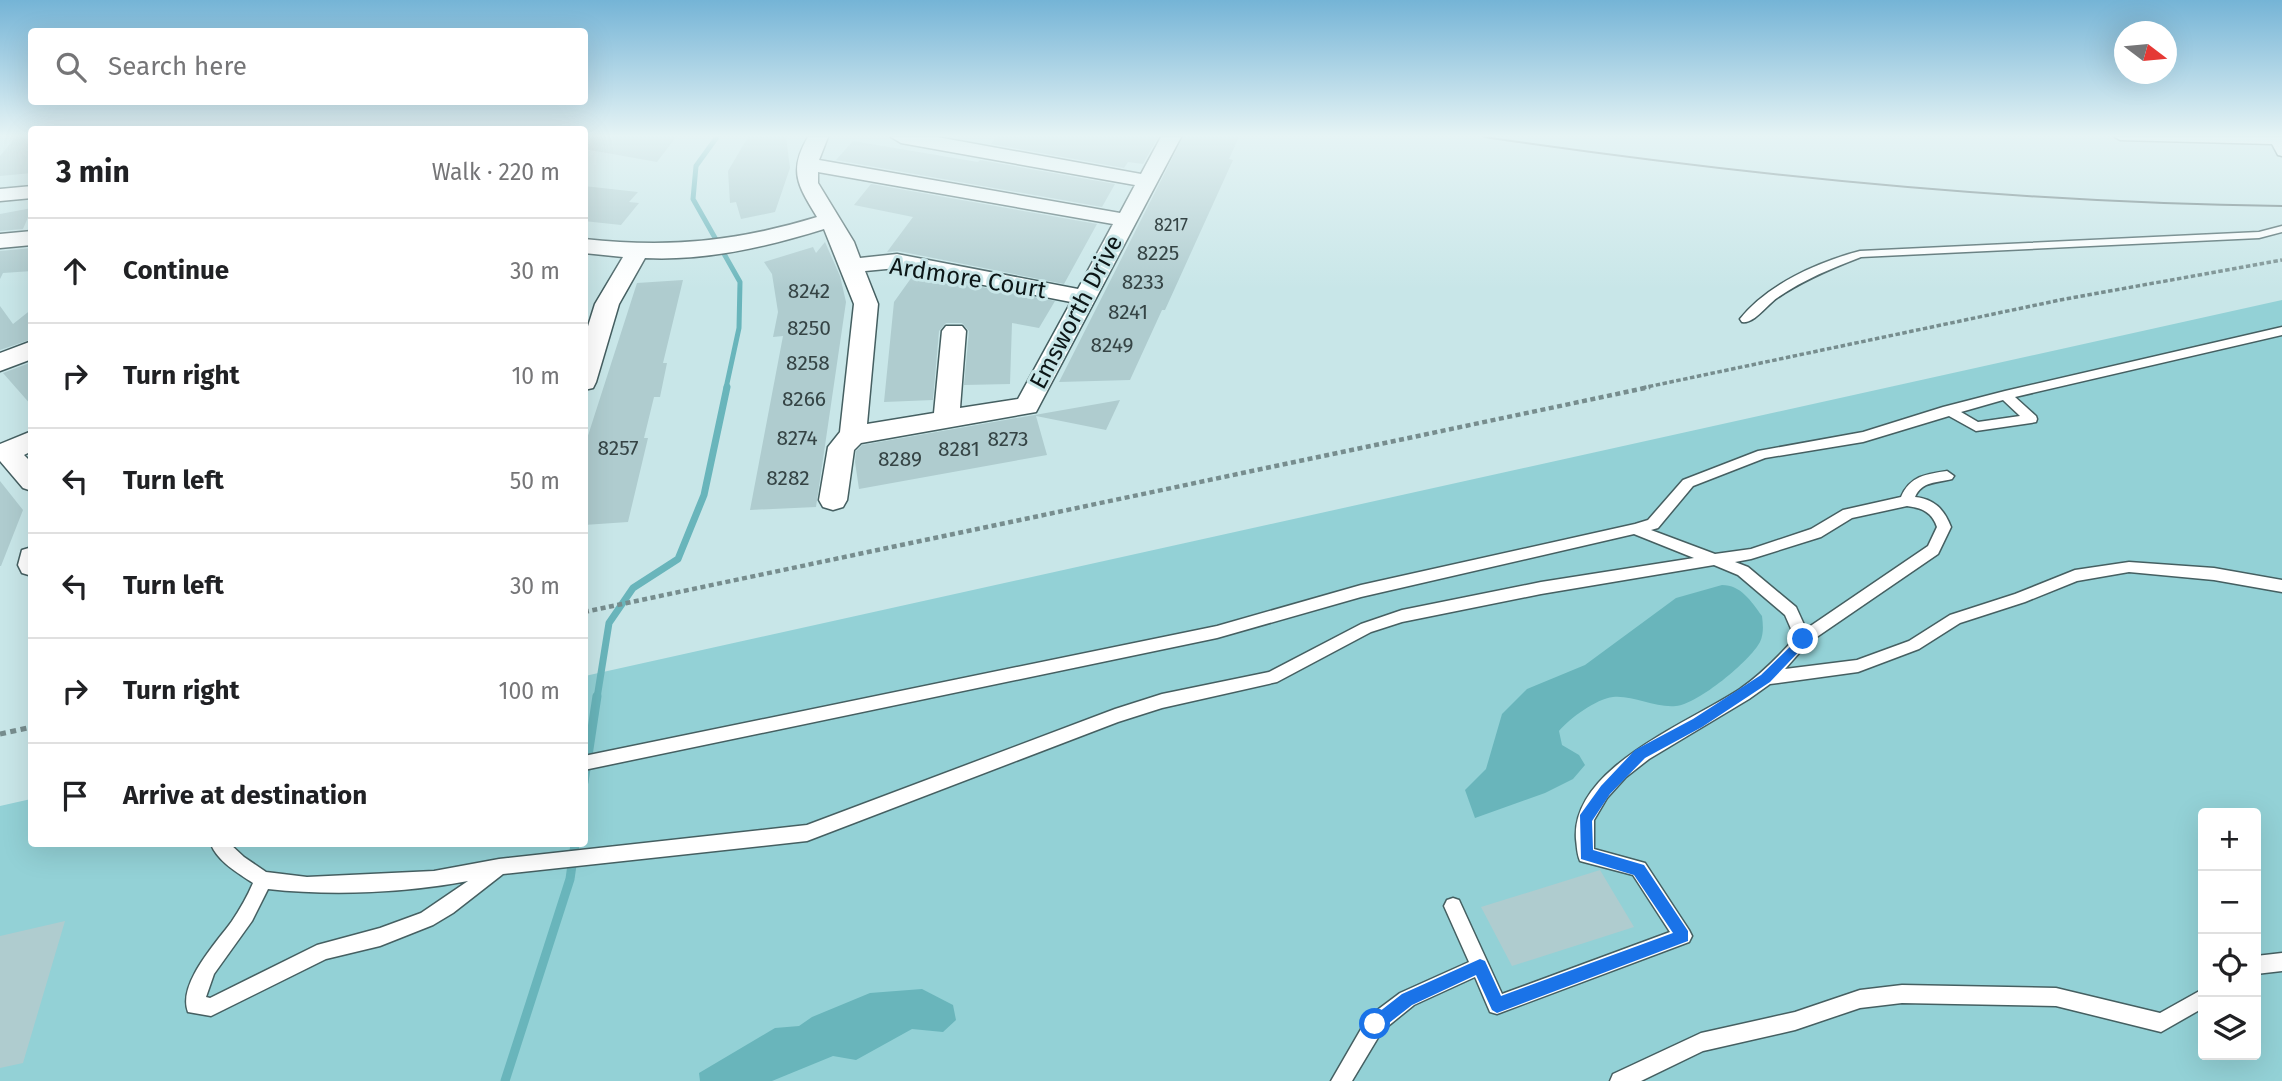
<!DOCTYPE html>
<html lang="en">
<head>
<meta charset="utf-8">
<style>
  :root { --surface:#fff; --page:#f6f6f6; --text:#202124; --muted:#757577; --line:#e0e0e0 }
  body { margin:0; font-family:"Fira Sans",sans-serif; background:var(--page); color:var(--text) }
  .controls { position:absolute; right:21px; bottom:21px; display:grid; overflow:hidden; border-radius:7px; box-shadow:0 7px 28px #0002 }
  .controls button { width:63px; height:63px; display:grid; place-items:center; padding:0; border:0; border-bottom:2px solid var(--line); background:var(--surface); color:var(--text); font:35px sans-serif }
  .compass { position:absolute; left:2114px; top:21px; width:63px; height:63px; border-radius:50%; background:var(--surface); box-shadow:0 7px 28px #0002; rotate:106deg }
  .stop { position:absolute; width:21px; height:21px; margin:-16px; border:5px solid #1a73e8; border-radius:50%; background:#fff }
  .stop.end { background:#1a73e8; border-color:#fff; box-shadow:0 2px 7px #0008 }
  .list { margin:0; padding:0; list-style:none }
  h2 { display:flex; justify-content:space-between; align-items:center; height:91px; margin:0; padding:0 28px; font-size:30px }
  h2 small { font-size:23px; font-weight:400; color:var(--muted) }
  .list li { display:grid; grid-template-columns:46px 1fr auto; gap:21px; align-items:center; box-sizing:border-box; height:105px; padding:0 28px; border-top:2px solid var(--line) }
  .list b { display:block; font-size:26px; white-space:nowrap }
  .list em { font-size:23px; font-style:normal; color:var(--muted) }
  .icon { flex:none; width:38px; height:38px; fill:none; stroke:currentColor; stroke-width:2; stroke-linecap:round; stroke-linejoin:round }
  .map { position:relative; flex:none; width:2282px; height:1081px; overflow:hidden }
  .search { position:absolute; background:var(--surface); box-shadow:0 7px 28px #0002; left:28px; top:28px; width:560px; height:77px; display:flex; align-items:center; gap:18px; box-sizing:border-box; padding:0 24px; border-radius:7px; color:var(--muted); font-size:26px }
  .panel { position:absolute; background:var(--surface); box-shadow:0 7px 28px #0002; left:28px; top:126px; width:560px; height:721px; border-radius:7px }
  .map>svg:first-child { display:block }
  .green { fill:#93d1d6; fill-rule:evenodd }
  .water { fill:#69b5bb }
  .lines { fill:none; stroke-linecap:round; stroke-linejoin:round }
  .stream-far2 { stroke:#69b5bb; stroke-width:5 }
  .stream-far1 { stroke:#69b5bb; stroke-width:7 }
  .stream { stroke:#69b5bb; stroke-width:9 }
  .building { fill:#afcccf }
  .lane-casing { stroke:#455f61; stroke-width:3 }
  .street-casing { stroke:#455f61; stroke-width:3 }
  .path-far2 { stroke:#778d8e; stroke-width:3.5; stroke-dasharray:4.5 2.5; stroke-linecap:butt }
  .path-far1 { stroke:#778d8e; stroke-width:4.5; stroke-dasharray:5 3.5; stroke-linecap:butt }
  .path { stroke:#778d8e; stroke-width:5; stroke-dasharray:6 4.5; stroke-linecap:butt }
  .lane { fill:#fff; fill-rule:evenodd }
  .street { fill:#fff; fill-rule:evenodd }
  .tram { stroke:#5a6c6e; stroke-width:2 }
  .route { fill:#1a73e8 }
  .labels { text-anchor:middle; stroke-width:6; stroke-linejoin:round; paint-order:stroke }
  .far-number-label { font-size:18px; fill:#354445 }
  .number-label { font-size:21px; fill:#354445 }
  .street-label { font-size:24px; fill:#0c1617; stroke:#c8e6e8 }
</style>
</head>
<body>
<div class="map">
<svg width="2282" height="1081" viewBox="0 0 2282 1081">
  <rect width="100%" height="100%" fill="#c8e6e8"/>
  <path class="green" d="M2282,300V1081H0V806L31,799L32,844H584L585,676ZM2203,813H2256V1055H2203Z"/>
  <path class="water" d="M1722,585C1741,585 1751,601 1762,616C1763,625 1764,633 1760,642C1750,661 1698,704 1676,706C1655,708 1633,695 1613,697C1596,699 1570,718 1559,731L1562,745L1579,755L1585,765L1573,779L1545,793L1475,818L1465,790L1486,769L1502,714L1527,689L1585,665L1676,598Z
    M922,989L953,1005L956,1020L943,1032L912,1029L856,1060L833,1056L772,1081H700L699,1073L775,1028L799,1026L812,1017L870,993Z"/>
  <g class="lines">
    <path class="stream-far2" d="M717,137L696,166L693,199L740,282L739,328L726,388"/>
    <path class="stream-far1" d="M597,698L609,623L633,588L678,559L704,495L727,387"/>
    <path class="stream" d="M584,782L597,696
      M505,1081L570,879L575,844"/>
  </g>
  <path class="building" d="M16,137H32V173L0,176V156Z
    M584,137H676L657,162L584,149Z
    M748,137H786L790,168L775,212L741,219L736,202L730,203L728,171Z
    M996,137H1158L1143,164L1128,162L1124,168L991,144Z
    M1183,137H1239L1229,159L1233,160L1165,310H1162L1130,380L1059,382Z
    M853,141L978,162L980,160L1115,184L1102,207L836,160Z
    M871,184L1097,224L1064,284L898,251L887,252L913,217L854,205Z
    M584,186L638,192L629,202L639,203L621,225L584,221Z
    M32,208L23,229L0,231V214Z
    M825,242L840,276L846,302L816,507L750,510L783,336L773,337L778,312L772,274L764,262L813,247L816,253Z
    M32,248V271L3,273L0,279V251Z
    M914,274L1055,301L1039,328L1012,323L1010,384L964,385L969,331L962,323H946L939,331L933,400L884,402L894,302Z
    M683,280L663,363H667L660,397H654L644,438H648L628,522L584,525V448L637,283Z
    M0,306L13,324L32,309V339L0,350Z
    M32,362V406L3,373Z
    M1120,400L1106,430L1036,416L1047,455L859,489L855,462L856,451L862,445Z
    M0,481L23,510L1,566H0Z
    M1600,870L1634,927L1512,966L1481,907Z
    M65,921L23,1063L0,1068V936Z"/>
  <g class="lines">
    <g class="lane-casing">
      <path id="lane" d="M2115,137H2282V156L2278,155L2272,144L2120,140Z
        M2282,226V232L2259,238L1861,257C1832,268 1803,280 1777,298C1767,305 1754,324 1742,322L1740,319C1768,284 1818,262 1860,251L2259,232Z
        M2282,327V335L2015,397L2036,416L2037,419L2036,422L2031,423L1976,431L1949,416L1863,442L1765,458L1693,486L1658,528L1651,530L1715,554L1751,549L1811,529L1843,510L1901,497C1910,476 1926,474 1947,471L1954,476L1952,479C1937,483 1922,481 1915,497C1934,499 1944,509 1951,527L1938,554L1808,643L1785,669L1857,660L1909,641L1950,615L2015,594L2075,570L2129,562L2214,568L2282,580V592L2214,580L2129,572L2077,581L2025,602L1960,623L1919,649L1858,672L1770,684L1749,699L1649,759L1626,777L1607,798L1594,820V849L1645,863L1689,930L1692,936L1689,942L1497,1014L1490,1012L1475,977L1414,1005L1382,1031L1352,1081H1331L1368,1017L1400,993L1469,962L1444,906L1447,900L1453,898L1459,900L1502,994L1670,932L1633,875L1580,861C1577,854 1577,847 1576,839C1571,767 1691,722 1740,689C1761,674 1778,657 1795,638L1785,615L1738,575L1714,565L1541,594L1402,622L1371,632L1277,682L1162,708L1118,722L807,841L503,874L453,913L433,925L380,946L326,959L211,1016L188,1012C177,984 217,942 232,921C240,909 247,897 253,883C238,873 217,861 211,844H230L244,857L266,872L307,877L434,871L499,859L807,825L1115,709L1162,694L1269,672L1361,624L1402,610L1541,582L1694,558L1634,534L1361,597L1217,638L584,770V756L1217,626L1361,585L1635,524L1648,520L1683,480L1758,451L1863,432L1943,407L2005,391ZM2003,400L2020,416L1978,422L1961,412ZM1907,506C1922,508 1932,512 1937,527L1928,546L1806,629L1796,607L1748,567L1735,562L1751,559L1821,537L1852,518ZM468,881L421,913L380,928L317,945L210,998L206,997L214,974L252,921L268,889C332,896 405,893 468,881Z
        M2282,953V971L2256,974V956Z
        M1902,985L2056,988L2160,1013L2203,989V1008L2161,1032L2056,1006L1902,1003L1860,1008L1795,1030L1703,1051L1641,1081H1610L1613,1074L1701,1033L1795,1012L1860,990Z"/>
    </g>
    <g class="street-casing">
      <path id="street" d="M808,137H828L819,160L1120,213L1135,185L901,143L891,137H937L1141,174L1161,137H1181L1036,412L861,443L854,450L847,500L843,507L833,510L823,507L819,500L828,447L840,432L854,304L824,229C766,247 706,261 645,258L619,304L596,382L593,388L584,390V339L595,304L623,257L584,253V239C669,248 735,242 817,217C798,186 788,171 808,137ZM818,172L1113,224L1078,289L897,254L860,258L854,242L818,183ZM897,268L1071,302L1018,399L960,408L966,331L962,326H946L942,331L934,413L867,424L878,304L865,271Z
        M32,186V198L0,201V189Z
        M32,231V245L0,248V234Z
        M32,341V359L0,371V353Z
        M32,431V451L24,455L32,463V491L23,488L0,461V444Z
        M32,547V576L22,573L18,565L22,550Z"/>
    </g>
    <path class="path-far2" d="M1642,388L2060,300L2282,260"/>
    <path class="path-far1" d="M584,612L1650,387"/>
    <path class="path" d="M0,734L32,727"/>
    <use href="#lane" class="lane"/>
    <use href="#street" class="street"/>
    <path class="tram" d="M1484,137C1749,176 2014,203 2282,206"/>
  </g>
  <linearGradient id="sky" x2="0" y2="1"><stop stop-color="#75b4d6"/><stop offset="0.47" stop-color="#e6f4f5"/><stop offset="1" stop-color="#e6f4f5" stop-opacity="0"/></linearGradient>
  <rect width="2282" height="289" fill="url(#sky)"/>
  <path class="route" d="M1803,634L1809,639L1807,643L1770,682L1702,727L1645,758L1610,794L1592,821L1593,850L1644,865L1688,931V941L1497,1013L1492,1010L1476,975L1412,1005L1380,1030H1370V1019L1402,994L1480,959L1485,961L1501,996L1673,933L1634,875L1581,859L1580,815L1601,786L1635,750L1693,719L1761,675Z"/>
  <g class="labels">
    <g class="far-number-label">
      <text x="1171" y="231">8217</text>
    </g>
    <g class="number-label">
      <text x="1158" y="260">8225</text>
      <text x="1143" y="289">8233</text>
      <text x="809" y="298">8242</text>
      <text x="1128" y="319">8241</text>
      <text x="809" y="335">8250</text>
      <text x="1112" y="352">8249</text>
      <text x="808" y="370">8258</text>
      <text x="804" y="406">8266</text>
      <text x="797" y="445">8274</text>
      <text x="1008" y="446">8273</text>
      <text x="618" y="455">8257</text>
      <text x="959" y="456">8281</text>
      <text x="900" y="466">8289</text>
      <text x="788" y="485">8282</text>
    </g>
    <g class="street-label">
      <text transform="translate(968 278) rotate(9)" y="8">Ardmore Court</text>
      <text transform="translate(1076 312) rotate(-62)" y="8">Emsworth Drive</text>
    </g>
  </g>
</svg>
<div class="controls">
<button>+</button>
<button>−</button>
<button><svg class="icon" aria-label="locate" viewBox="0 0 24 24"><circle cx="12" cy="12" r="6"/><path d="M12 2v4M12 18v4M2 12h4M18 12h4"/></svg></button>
<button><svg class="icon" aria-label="layers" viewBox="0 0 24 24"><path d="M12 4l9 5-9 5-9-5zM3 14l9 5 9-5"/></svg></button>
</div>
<svg class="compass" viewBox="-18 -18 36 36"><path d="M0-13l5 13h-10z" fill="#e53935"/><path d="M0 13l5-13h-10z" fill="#757577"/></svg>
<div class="stop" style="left:1375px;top:1024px"></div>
<div class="stop end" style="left:1803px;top:639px"></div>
<div class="search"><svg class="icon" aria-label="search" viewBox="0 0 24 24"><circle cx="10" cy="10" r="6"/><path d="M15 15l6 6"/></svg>Search here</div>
<section class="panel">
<h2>3 min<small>Walk · 220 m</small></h2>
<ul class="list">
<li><svg class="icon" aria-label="ahead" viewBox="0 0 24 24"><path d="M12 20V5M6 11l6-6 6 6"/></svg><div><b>Continue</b></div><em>30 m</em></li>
<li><svg class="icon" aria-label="right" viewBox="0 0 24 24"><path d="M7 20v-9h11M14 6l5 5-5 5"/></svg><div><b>Turn right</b></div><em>10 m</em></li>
<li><svg class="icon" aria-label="left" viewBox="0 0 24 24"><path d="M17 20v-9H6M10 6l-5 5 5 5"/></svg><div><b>Turn left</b></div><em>50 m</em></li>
<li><svg class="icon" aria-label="left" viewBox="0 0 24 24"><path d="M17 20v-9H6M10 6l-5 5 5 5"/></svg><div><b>Turn left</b></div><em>30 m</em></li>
<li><svg class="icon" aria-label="right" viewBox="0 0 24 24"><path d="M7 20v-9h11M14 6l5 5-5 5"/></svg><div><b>Turn right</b></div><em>100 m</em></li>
<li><svg class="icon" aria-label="arrive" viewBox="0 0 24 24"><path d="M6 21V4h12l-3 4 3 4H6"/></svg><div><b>Arrive at destination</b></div></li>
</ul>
</section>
</div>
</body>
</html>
